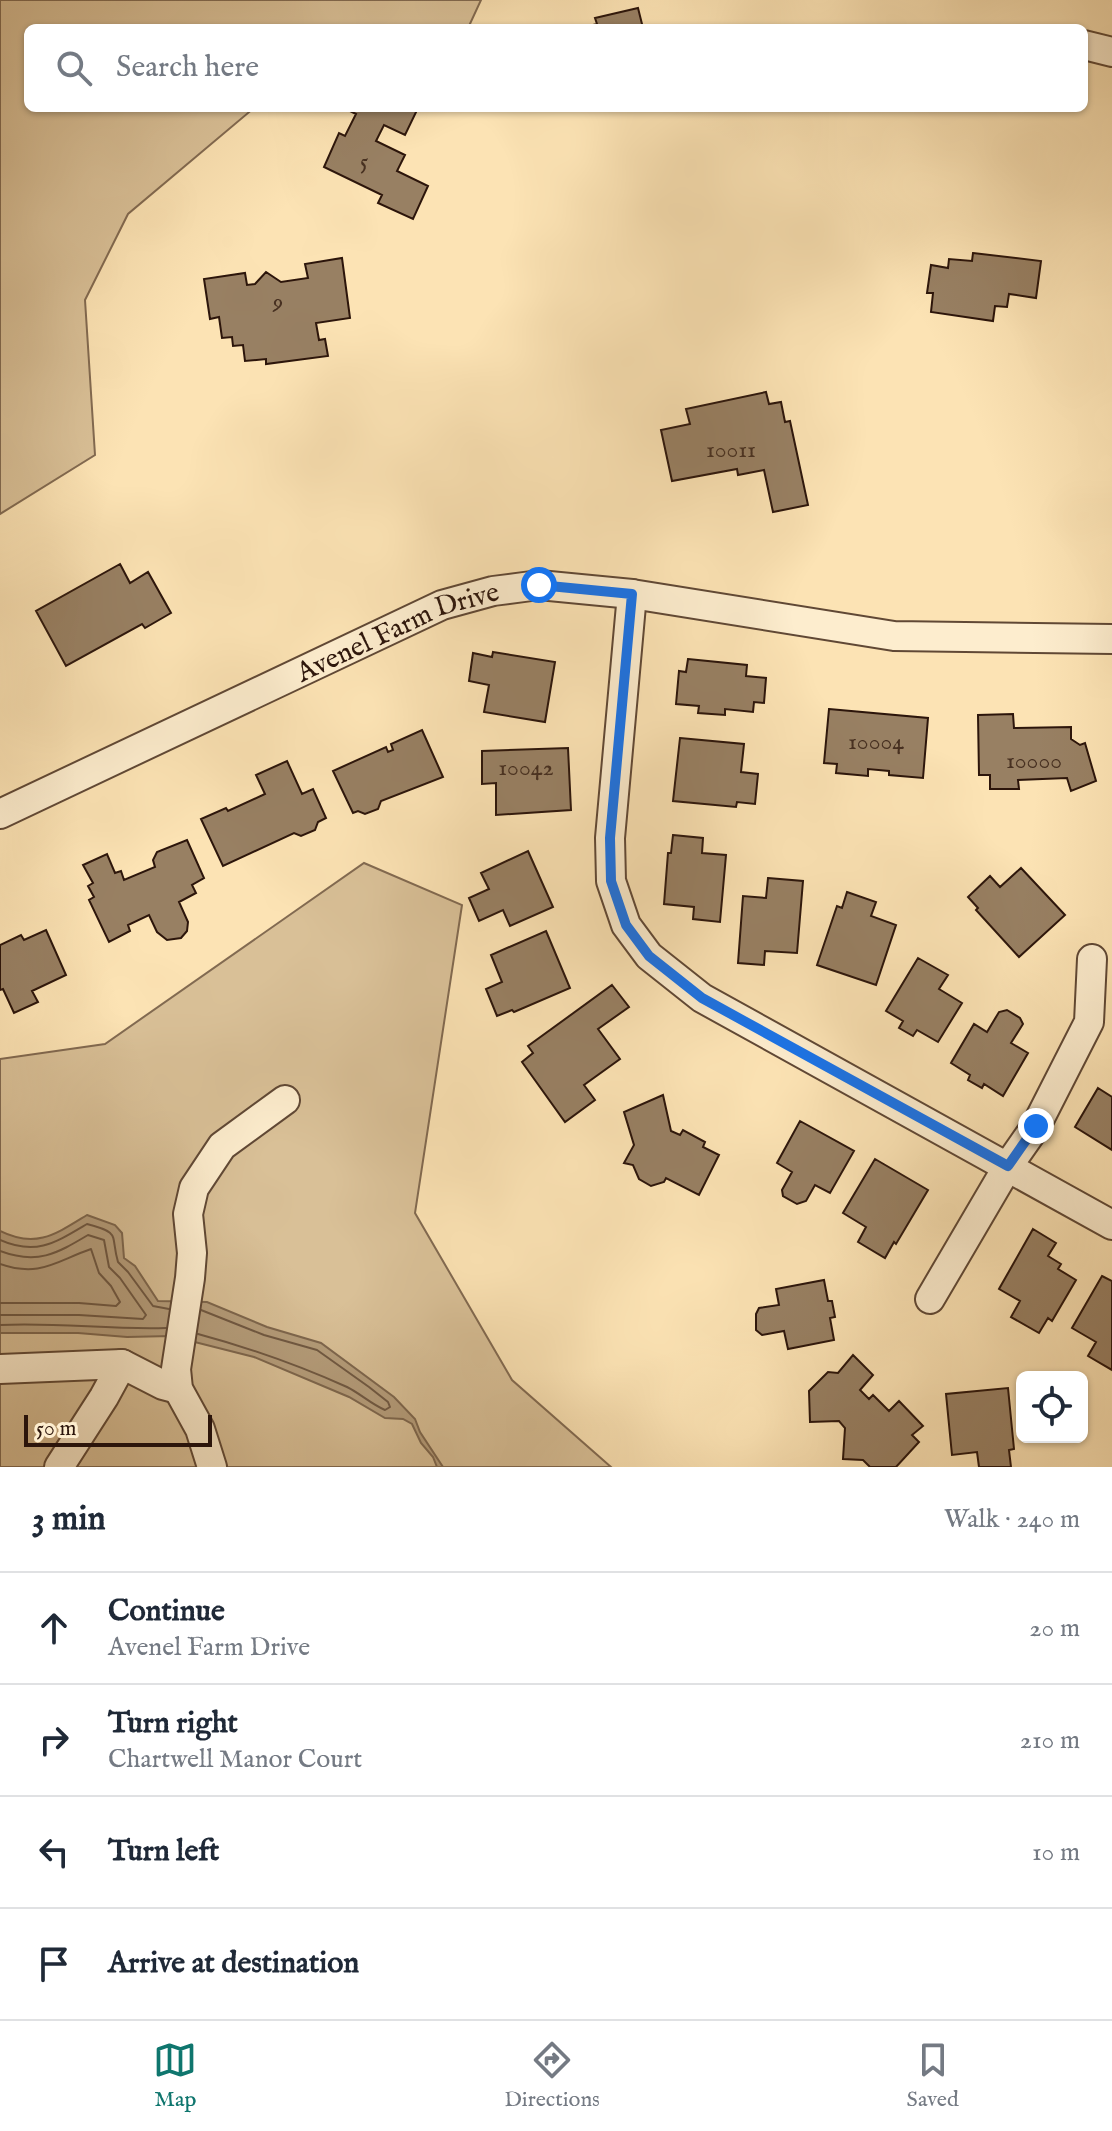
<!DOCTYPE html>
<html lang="en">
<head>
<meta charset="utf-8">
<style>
  :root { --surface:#fff; --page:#f2f2f3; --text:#1f2937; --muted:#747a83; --line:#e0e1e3; --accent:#0f766e }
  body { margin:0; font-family:"IM FELL English",serif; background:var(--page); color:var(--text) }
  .controls { position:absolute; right:24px; bottom:24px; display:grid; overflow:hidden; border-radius:12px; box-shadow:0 2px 6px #0004 }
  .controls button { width:72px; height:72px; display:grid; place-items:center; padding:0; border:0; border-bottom:2px solid var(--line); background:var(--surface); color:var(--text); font:40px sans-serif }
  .scale { position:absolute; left:24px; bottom:20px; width:188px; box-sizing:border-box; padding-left:8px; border:4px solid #2c150b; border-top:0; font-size:22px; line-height:28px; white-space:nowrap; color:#2c150b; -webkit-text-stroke:6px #fdedce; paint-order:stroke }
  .stop { position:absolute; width:24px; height:24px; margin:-18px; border:6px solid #1a73e8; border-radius:50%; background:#fff }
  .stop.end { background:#1a73e8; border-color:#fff; box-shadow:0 2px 8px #0008 }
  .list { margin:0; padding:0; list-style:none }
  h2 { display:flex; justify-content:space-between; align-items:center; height:104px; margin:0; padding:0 32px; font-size:34px }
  h2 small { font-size:26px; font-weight:400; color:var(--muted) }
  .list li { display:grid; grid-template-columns:52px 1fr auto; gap:24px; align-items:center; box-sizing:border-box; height:112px; padding:0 32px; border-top:2px solid var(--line) }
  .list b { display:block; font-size:30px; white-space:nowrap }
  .list p { margin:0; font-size:26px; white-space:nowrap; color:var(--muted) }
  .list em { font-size:26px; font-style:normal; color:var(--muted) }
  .icon { flex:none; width:44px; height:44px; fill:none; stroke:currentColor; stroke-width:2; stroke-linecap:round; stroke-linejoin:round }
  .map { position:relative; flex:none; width:1112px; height:1467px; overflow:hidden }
  .search { position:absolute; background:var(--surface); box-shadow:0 2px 6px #0004; left:24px; right:24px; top:24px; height:88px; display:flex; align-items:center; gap:20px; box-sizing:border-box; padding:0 28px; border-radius:12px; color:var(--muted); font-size:30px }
  .sheet { height:552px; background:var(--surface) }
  nav { display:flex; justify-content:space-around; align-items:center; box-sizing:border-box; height:112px; border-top:2px solid var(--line); background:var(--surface); font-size:22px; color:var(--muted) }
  nav a { display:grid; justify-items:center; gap:4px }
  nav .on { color:var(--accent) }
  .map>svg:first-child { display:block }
  .green { fill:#d9c097; stroke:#826a51; stroke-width:2 }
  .water { fill:#b59d7b; stroke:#7e674e; stroke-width:2 }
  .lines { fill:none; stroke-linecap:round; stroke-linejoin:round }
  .shore { stroke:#705943; stroke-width:2 }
  .building { fill:#988063; stroke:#2c150b; stroke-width:2 }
  .minor-casing { stroke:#604835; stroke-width:32 }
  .minor { stroke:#fdedce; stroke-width:28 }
  .route { stroke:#1a73e8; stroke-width:10 }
  .labels { text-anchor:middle; stroke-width:6; stroke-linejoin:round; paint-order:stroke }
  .number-label { font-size:24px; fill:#473021 }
  .street-label { font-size:28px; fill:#2c150b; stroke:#fdedce }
</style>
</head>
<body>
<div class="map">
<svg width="1112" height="1467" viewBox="0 0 1112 1467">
  <rect width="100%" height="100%" fill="#fce3b4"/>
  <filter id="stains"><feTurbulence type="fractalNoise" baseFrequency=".0025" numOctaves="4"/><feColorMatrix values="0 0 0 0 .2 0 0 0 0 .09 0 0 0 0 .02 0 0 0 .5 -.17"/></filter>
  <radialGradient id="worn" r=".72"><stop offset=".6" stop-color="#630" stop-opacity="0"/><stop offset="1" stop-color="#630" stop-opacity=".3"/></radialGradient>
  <path class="green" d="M0,0H481L469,26L28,28V108H254L128,214L85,300L95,455L0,514Z
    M364,863L462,905L415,1213L512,1380L611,1467H0V1059L105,1044Z"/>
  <path class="water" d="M87,1215L115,1225L122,1233L124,1258L135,1266L158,1301L207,1302L267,1327L321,1343L394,1397L415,1419L420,1432L443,1467H437L433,1457L421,1443L412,1424L403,1419L385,1418L349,1397L254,1357L171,1336L127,1337L78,1333H0V1231C36,1249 56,1234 87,1215Z"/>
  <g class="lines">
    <path class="shore" d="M0,1240C36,1256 55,1243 87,1224C122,1233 110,1235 118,1262L128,1272L153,1306L169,1309
      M0,1251C37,1265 56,1254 88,1235L104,1240L109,1267L120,1278L146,1315L143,1319L79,1315H0
      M0,1264C40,1278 56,1261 91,1249L99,1273L111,1286L120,1302L116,1306L79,1303H0
      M0,1325C56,1322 111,1330 166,1328
      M198,1334C250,1348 298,1365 347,1387C361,1394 371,1404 385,1410L390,1407L388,1402L369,1387L317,1350L264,1335L201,1310"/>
  </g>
  <path class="building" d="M638,8L643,28H594L593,25L597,24L595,18Z
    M349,108H418L405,135L384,125L376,141L405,155L397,171L428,186L413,219L378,203L382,195L324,167L339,133L345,136L356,114L348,110Z
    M973,253L1041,261L1036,298L1009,294L1007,307L995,306L993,321L931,312L933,293H927L931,265L948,268L949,259L972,261Z
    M342,258L350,318L316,323L319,340L325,339L328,356L266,364V359L245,361L243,345L233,346L232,337L222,338L219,317L210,319L204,279L245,273L247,285L255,284L266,272L281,282L308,278L305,264Z
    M766,392L769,404L781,402L785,422L790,421L808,505L773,512L764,470L738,475L737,469L672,481L661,430L690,424L686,409Z
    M120,564L130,583L148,572L171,613L145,628L142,624L66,666L36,611Z
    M493,652L555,662L545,722L484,712L489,685L469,681L473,653L492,657Z
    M688,659L747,665L746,676L766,678L764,703L754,702L753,712L725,709V715L698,713L699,706L676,704L679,671L686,672Z
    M829,709L928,718L923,778L889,775V771L868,769V776L836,773L837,764L824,763Z
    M1013,714L1014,728L1071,727V739L1080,745L1085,743L1096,781L1071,791L1067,778L1018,780L1019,789H990V775H979L978,715Z
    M422,730L443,777L381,801L378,809L365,814L358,811L353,813L333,771L386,747L388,752L393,750L391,744Z
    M680,738L744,744L741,772L758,774L755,804L737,802L736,807L673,801Z
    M568,748L571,810L496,815V783L482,784V751Z
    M287,761L302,794L313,789L326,818L318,822L315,830L301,836L294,833L223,866L201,819L226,808L228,811L265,794L256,775Z
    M673,835L703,838L702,853L726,855L720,922L693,919L694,907L664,904L668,853H671Z
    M187,840L204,878L192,885L196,893L179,902L188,922L187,931L181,938L167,940L157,932L149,915L128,925L130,931L109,942L89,900L94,897L88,886L93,883L83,865L107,854L115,873L121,871L124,880L155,867L153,860L157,852Z
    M528,851L553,907L510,926L503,910L479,921L469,898L489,889L481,873Z
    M1021,868L1065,915L1019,957L976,910L978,908L968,897L990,876L1000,887Z
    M768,878L803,881L797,953L765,951L764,965L738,963L743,896L766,898Z
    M847,892L876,902L871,916L896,925L876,985L817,965L837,906L842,908Z
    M46,930L66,975L32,991L38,1002L14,1013L3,989L0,990V945L21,935L24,940Z
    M546,931L570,988L514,1012L512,1010L497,1016L486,989L502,982L491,955Z
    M918,958L948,975L939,989L962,1003L938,1042L917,1030L913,1036L899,1028L903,1021L886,1011Z
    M612,985L629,1007L598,1029L620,1059L584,1085L595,1100L565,1122L522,1062L533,1053L528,1046Z
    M1007,1010L1020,1018L1023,1024L1011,1043L1028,1053L1003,1096L984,1084L982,1088L968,1080L970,1075L951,1063L974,1024L987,1032L999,1012Z
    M1098,1088L1112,1097V1150L1075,1127Z
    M663,1095L671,1131L680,1135L683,1130L705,1142L703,1147L719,1155L699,1195L666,1178L664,1182L651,1186L639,1179L633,1165L624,1163L634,1145L624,1112Z
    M800,1121L854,1151L830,1193L815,1185L806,1201L797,1204L783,1196L782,1190L792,1172L777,1163Z
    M875,1159L928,1190L896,1244L894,1242L885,1258L858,1242L866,1227L843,1213Z
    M1033,1229L1056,1243L1048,1256L1061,1264L1058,1269L1076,1280L1052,1321L1048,1318L1039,1333L1011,1317L1020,1301L999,1289Z
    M1102,1276L1112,1281V1370L1088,1356L1096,1342L1072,1328Z
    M824,1280L828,1301H832L835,1317L830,1318L834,1340L788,1349L784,1331L762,1335L756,1330V1314L759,1308L779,1305L776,1289Z
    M853,1355L873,1375L860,1390L869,1399L873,1395L889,1411L899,1401L923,1426L912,1435L919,1442L896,1467H870L863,1460L843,1459L845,1428L839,1421L810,1422L809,1391L828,1372L838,1373Z
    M1008,1388L1014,1449L1009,1450L1011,1467H979L977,1452L952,1455L946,1394Z"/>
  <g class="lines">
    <g class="minor-casing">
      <g id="minor">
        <path d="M1084,45L1112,52"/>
        <path d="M632,594L610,838L611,881L626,925L649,956L702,998L1112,1225"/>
        <path id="s1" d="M0,814L442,605L493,591L539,585L632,594L894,636L1112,639"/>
        <path d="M930,1299L1008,1166L1036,1126L1089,1022L1092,959"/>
        <path d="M0,1369L122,1364L163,1385L178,1389"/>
        <path d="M59,1467L104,1397L122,1364"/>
        <path d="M212,1467L200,1429L178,1389L176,1369L190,1278L192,1253L188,1214L194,1188L222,1146L285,1100"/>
      </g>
    </g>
    <use href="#minor" class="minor"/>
  </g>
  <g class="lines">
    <path class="route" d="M539,585L632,594L610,838L611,881L626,925L649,956L702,998L1008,1166L1036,1126"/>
  </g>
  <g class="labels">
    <g class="number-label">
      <text x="364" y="169">5</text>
      <text x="278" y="309">9</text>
      <text x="731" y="457">10011</text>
      <text x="876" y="749">10004</text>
      <text x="1034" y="768">10000</text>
      <text x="526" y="775">10042</text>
    </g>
    <g class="street-label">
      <text dy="10" stroke="none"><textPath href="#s1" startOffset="438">Avenel Farm Drive</textPath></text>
    </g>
  </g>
  <rect width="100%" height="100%" filter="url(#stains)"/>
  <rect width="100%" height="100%" fill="url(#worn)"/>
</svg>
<div class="controls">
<button><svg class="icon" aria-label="locate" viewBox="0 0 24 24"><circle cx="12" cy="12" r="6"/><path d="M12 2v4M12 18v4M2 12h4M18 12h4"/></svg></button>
</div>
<div class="scale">50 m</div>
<div class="stop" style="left:539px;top:585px"></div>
<div class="stop end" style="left:1036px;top:1126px"></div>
<div class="search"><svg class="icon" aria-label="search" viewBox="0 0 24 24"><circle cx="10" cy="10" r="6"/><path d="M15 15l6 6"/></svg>Search here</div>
</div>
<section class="sheet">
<h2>3 min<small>Walk · 240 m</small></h2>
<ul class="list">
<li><svg class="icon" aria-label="ahead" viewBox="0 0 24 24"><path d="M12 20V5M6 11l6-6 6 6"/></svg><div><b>Continue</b><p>Avenel Farm Drive</p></div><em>20 m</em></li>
<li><svg class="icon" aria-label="right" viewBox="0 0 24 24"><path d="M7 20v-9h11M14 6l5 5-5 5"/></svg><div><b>Turn right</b><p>Chartwell Manor Court</p></div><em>210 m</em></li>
<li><svg class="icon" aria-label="left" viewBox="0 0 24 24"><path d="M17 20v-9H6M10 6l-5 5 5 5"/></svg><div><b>Turn left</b></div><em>10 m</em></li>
<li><svg class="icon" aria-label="arrive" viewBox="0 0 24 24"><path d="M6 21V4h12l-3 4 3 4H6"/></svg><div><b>Arrive at destination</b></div></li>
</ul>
</section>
<nav>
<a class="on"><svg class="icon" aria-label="map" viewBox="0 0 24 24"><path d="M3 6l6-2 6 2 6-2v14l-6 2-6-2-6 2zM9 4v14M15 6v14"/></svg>Map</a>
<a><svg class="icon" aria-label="directions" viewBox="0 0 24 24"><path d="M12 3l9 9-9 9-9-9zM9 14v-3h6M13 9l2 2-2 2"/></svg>Directions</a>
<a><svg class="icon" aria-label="saved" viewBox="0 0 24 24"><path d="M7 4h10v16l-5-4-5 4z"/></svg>Saved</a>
</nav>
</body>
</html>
